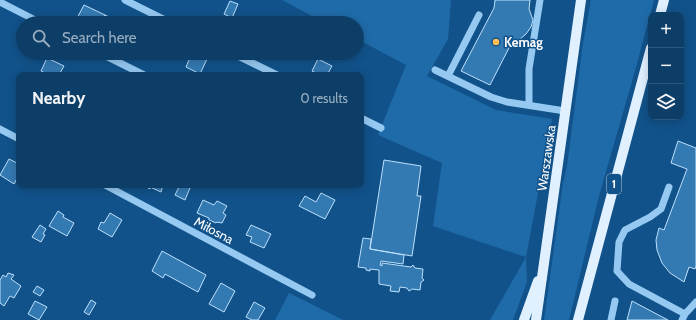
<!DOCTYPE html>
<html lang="en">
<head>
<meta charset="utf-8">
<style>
  :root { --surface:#0d3e68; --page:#16456e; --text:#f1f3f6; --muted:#9aaec0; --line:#2d577c }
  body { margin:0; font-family:Cabin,sans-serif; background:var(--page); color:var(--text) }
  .controls { position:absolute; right:12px; top:12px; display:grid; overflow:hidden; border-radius:8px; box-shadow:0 2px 10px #0003 }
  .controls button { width:36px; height:36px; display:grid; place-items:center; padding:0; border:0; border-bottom:1px solid var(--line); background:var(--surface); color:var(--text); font:20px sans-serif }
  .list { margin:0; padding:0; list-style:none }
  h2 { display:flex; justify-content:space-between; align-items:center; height:52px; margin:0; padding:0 16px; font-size:17px }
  h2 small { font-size:13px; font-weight:400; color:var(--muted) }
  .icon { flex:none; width:22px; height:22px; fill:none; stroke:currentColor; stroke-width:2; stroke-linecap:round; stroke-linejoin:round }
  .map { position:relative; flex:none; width:696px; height:320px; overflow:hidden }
  .search { position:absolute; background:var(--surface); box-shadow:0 2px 10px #0003; left:16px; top:16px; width:348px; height:44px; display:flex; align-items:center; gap:10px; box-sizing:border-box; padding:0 14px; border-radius:22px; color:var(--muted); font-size:15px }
  .panel { position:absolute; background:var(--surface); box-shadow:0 2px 10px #0003; left:16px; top:72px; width:348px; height:116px; border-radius:8px }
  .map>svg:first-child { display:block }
  .green { fill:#1f6ba9 }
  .building { fill:#347ab2; stroke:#bde0fd }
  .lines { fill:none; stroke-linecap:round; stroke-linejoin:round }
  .minor { stroke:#96c9f1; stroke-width:7 }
  .major { stroke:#e1f0ff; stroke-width:10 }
  .poi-dot { fill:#ffbd57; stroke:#11528a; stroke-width:1.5 }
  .labels { text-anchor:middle; stroke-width:3; stroke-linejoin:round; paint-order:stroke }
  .shield { fill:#11528a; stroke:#b8cbdc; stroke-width:1 }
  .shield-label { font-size:12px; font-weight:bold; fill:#fff }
  .poi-label { font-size:13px; font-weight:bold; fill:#fff; stroke:#11528a; text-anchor:start }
  .street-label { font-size:13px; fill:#fff; stroke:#11528a }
</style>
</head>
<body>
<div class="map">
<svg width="696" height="320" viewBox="0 0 696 320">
  <rect width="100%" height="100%" fill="#11528a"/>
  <path class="green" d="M282,0H451L448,39L427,76L496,110L552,119L526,257L527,282L513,320H490L526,257L433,226L442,163L378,135L406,65L357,39V23H325Z
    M591,0H654L635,71L599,196L569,320H544L563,183L567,166L583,43Z
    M289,293L343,320H275Z"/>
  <path class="building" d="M495,0H530L529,9L533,20L531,27L526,34L519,40L511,44L490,85L461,71L494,8Z
    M230,1L238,4L232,18L224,14Z
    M84,5L105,15L101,23H82L76,20Z
    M105,15L121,23H101Z
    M192,53L207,59L200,74L186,67Z
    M47,58L64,66L59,75H49L41,71Z
    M318,59L332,66L327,75H320L312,71Z
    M678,141L696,148V266L695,269L689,267L684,282L670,273L662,263L657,250L656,240L659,228L664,230L687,169L671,163Z
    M9,159L19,164V175L14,184L0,175Z
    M384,160L421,166L417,196H421L412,256L370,249Z
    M143,185H163L161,192L150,187V189Z
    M180,185L190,188L185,200L175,195Z
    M321,193L335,200L325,219L299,206L305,196L316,202Z
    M203,200L214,205L217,201L227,206L223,213L226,215L222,223L217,222L216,223L209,220V218L197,213Z
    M58,211L64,215L63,217L74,223L67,236L49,226Z
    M110,213L122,220L112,237L98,229L101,222L104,223Z
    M40,225L46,229L43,234L45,235L41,242L32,237Z
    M251,225L271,234L264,248L250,242L252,237L246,235Z
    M363,238L371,239L370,249L404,255L403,264L381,261L380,265L382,266V263L411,267L413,265L415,268L423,269L422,278L424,280L421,282L420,290L412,289L409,291L407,288L400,287L399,292L390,291L391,286L379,284V270L370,269V271L366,270V268L358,267Z
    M162,251L206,275L198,292L165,274L163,278L152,271Z
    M8,273L14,275L11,279L21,286L14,298L10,296L4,306L0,303V280L3,275L6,277Z
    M221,283L235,291L224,312L209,304Z
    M37,286L44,290L40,296L33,292Z
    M91,300L96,303L89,315L84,312Z
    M35,301L47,307L39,320L28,314Z
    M632,301L668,320H627Z
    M254,302L265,308L258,320H252L246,317Z"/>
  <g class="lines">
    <path class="minor" d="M125,0L171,23
      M0,2L41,23
      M100,53L144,75
      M232,53L277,75
      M435,70L491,97L507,102L565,111
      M448,76L479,15
      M529,105V69L540,0
      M361,118L381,128
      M0,129L19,139
      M105,185L312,295
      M669,187L661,209L650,217L625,230L619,242L617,271L629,284L685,314
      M611,320L615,301
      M682,320L685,314L696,302"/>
    <path class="major" d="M660,15L664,0
      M524,320L538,281
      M536,320L581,0
      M578,320L651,48"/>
  </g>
  <circle class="poi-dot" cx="496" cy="42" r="4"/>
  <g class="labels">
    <rect class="shield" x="607" y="174" width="14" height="20" rx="3"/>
    <g class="shield-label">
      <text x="614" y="188">1</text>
    </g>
    <g class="poi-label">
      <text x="504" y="47">Kemag</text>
    </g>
    <g class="street-label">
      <text transform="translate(546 158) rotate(-82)" y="5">Warszawska</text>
      <text transform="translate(214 230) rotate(28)" y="5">Miłosna</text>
    </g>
  </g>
</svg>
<div class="controls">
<button>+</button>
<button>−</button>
<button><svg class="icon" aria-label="layers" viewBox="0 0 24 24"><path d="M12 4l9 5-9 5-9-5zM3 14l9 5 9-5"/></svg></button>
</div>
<div class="search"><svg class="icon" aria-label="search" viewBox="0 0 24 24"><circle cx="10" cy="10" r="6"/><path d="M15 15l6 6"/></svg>Search here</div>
<section class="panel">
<h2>Nearby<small>0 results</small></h2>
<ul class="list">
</ul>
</section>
</div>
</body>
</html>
